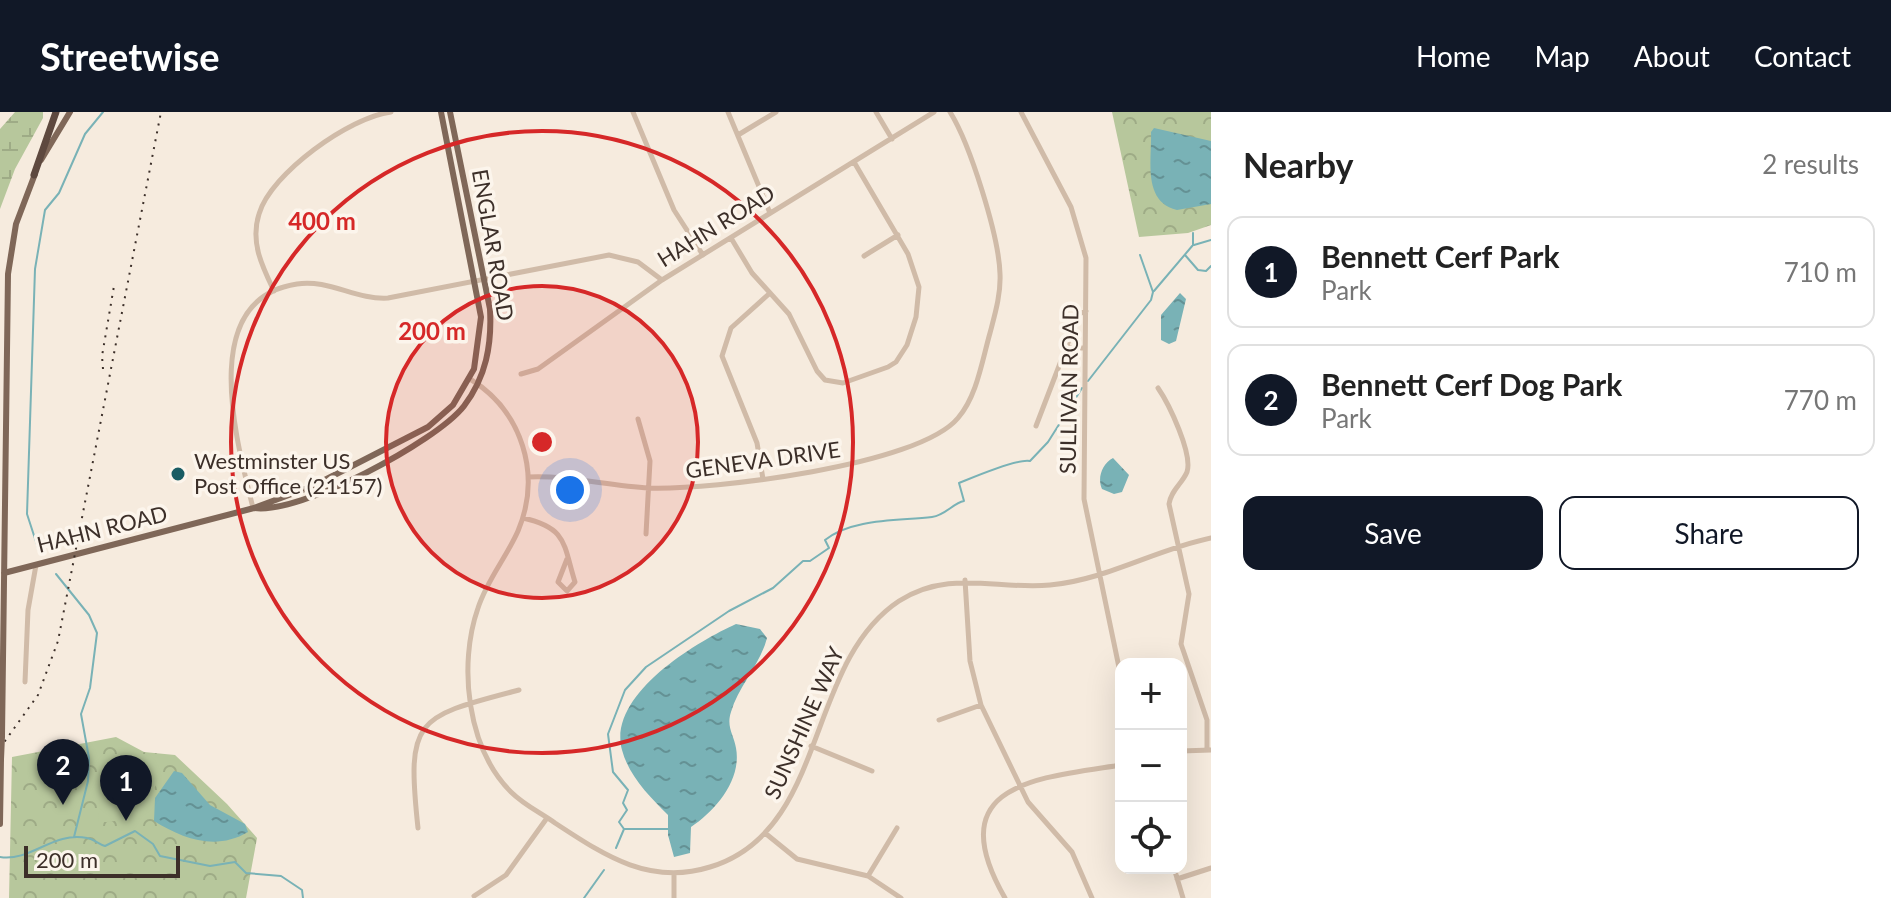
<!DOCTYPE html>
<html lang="en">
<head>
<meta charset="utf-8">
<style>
  :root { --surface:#fff; --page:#f6f6f6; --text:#222; --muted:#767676; --line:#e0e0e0; --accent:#111827 }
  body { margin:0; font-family:Lato,sans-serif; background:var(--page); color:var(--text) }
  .controls { position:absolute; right:24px; bottom:24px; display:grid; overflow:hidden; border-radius:16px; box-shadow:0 8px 32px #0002 }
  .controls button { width:72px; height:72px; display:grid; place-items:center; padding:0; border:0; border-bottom:2px solid var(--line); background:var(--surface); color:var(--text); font:40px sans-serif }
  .scale { position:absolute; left:24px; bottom:20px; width:156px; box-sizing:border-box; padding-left:8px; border:4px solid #3c2f29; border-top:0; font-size:22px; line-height:28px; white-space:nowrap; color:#3c2f29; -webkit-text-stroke:6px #fcf5ec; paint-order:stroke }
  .you { position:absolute; left:570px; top:378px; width:28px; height:28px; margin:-20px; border:6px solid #fff; border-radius:50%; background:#1a73e8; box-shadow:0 0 0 12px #1a73e833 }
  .badge { display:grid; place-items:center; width:52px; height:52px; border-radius:50%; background:var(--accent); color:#fff; font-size:26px; font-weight:700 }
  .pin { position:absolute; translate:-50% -66px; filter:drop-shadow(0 2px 4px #0008) }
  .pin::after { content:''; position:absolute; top:42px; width:28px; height:24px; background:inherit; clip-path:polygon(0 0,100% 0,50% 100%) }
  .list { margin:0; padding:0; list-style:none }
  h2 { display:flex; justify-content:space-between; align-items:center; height:104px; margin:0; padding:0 32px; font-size:34px }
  h2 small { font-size:26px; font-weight:400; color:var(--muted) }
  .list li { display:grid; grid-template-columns:52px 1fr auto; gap:24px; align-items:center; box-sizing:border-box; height:112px; margin:0 16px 16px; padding:0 16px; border:2px solid var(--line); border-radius:16px }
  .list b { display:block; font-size:30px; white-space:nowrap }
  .list p { margin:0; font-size:26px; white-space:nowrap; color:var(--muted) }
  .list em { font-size:26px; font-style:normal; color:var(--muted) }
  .actions { display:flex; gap:16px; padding:24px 32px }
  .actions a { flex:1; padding:18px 0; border:2px solid var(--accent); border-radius:16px; text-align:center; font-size:28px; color:var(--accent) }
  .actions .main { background:var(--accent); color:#fff }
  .icon { flex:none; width:44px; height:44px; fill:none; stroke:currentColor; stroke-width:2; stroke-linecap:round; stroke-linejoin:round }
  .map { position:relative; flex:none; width:1211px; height:786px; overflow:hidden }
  header { display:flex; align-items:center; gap:48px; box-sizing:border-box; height:112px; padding:0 40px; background:var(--accent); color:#fff }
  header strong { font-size:38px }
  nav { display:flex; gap:44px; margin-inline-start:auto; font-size:28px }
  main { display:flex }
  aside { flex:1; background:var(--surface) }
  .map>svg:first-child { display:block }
  .forest { fill:url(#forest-crowns) }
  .wetland { fill:url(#wetland-marsh) }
  .pitch { fill:#b7c79c }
  .water { fill:url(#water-ripples) }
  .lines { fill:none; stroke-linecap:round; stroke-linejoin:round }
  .stream { stroke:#79b2b6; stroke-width:2 }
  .minor { stroke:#d0bba8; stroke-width:5 }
  .major { stroke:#7f6758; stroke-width:6 }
  .highway { stroke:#5e493f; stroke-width:7 }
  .rail { stroke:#3c2f29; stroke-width:2; stroke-dasharray:2 6; stroke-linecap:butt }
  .major-bridge { stroke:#7f6758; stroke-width:6 }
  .ring { fill:none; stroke:#d62828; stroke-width:4 }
  .poi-dot { fill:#195c63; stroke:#fcf5ec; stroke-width:3 }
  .labels { text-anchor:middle; stroke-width:7; stroke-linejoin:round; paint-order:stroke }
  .street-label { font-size:22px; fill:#3c2f29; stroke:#fcf5ec }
  .poi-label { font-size:22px; fill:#3c2f29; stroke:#fcf5ec; text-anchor:start }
  .centre { fill:#d62828; stroke:#fcf5ec; stroke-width:4 }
  .ring-label { font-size:24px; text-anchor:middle; font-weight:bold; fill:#d62828; stroke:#fcf5ec; stroke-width:7; stroke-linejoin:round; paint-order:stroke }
</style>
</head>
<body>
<header>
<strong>Streetwise</strong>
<nav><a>Home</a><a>Map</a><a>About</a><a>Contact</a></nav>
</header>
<main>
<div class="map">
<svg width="1211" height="786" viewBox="0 0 1211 786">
  <defs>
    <pattern id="forest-crowns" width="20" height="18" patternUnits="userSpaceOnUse" patternTransform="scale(2)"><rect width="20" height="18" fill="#b7c79c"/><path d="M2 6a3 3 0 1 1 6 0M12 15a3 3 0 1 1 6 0" fill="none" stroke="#9eab86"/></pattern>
    <pattern id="wetland-marsh" width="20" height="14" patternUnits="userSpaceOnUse" patternTransform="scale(2)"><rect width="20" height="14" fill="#b7c79c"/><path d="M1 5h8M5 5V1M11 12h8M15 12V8" fill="none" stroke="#9eab86"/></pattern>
    <pattern id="water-ripples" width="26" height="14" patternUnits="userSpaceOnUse" patternTransform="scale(2)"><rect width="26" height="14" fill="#79b2b6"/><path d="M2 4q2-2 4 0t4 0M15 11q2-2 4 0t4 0" fill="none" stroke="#649194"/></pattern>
  </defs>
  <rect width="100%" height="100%" fill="#f6ebde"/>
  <path class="forest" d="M1112,0H1211V113L1188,121L1139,125Z
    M116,625L144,640L175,643L227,692L257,726L246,786H9L12,645Z"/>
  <path class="wetland" d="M15,0H43V6L15,57L0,97V17Z"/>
  <path class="pitch" d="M108,657L157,667C151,698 128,711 98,710L103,660Z"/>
  <path class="water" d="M1154,16L1211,29V92L1177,98C1142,90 1152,47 1151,20Z
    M1180,181L1186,187L1176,229L1169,232L1161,228V203Z
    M1113,346L1129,363L1122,380L1114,382L1102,377C1097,366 1102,352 1113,346Z
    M736,512L760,517L767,526C760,553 739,573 731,600C726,615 734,623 736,636C742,668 715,699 691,715L690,741L674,745L668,723V703C649,684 629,664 622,638C607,583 696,530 736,512Z
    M174,659L182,661L210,693L245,712L248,720C216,739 183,727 154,709L155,686Z"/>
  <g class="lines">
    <path class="stream" d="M1194,133L1211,128
      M1185,143L1198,158L1206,159L1211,154
      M1154,179L1193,133V121
      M1088,269L1151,188L1153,180L1140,143
      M40,442L27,402L35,157L45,98L59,81L85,22L103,0
      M56,462L89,503L97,521L90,576L81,602L89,646L88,669L74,725
      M624,717H669
      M616,736L624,717L619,710L627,698L623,691L628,678L613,660L608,622L625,578L646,555L729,499L773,476L803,449H810L829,436L825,428C852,406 899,409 932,405C946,403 953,391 964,389L959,371C974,365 1018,346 1030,349L1048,330L1082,276
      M0,745C31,750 53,719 87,726C94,727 98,732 105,734L135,719L153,732L160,744L210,754L235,750L246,761L281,764L302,778L303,786
      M584,786L604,758"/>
    <path class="minor" d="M633,0L674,98L703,143
      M728,0L770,101
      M876,0L892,27
      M1021,0L1071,95L1086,146L1084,387L1121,565
      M738,23L776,0
      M731,126L752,161L789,202L817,259L825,268L843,271L888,255L896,250L907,233L916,205L919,175L908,142L854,50
      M864,144L898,123
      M274,179C262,154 250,130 259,102C271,61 350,5 391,0
      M1066,236H1085
      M521,262L538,257L662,168L934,0
      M470,267C522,299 542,362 518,419C506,446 487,468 478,496C458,553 467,636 511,680C524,693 541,701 555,711C604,743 649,774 710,755C829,719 804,552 899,489C949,457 996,478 1050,473C1106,468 1157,437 1211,426
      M1158,276C1169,292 1193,342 1187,360C1182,372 1171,378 1169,392L1189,482L1181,532L1207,608V638
      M638,307L650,349L646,422
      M1036,314L1079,202L1086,199
      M528,365C569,363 608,374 649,376C712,378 918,354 958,306C977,284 982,249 990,221C995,202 1001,182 1000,162C999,124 970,32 950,0
      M763,367L757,331L722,244L731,216L770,181
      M253,396C237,330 196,187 297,172C329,167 356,188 388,186L609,143L638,150L662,168
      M523,406C567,416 563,431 575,470L567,479L558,470L567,447
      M965,468L970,549L981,593L1028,690L1072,740L1092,786
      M25,570L28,498L36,453
      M939,608L981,593
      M811,634L872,659
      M1181,639L1211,638
      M418,716C406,605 416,605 519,578
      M765,721L797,747L868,764L901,786
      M1174,756L1183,786
      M674,761V786
      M868,764L897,716
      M1177,767L1211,756
      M474,784L506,763L547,706
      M1005,786C939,671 1038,666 1121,653"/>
    <path class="major" d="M41,48L70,0
      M254,396C299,403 436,330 464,294C486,265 492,233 490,197L450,0
      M4,461L254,396L313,374L428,315L453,293L474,257L481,205L441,0
      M2,624L8,162L16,112L35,62
      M0,712L1,647"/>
    <path class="highway" d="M34,63L56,0"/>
    <path class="rail" d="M103,257L102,244L114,174
      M0,636L38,583L58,529L161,0"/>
    <path class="major-bridge" d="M1,647L2,624"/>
  </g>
  <circle cx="542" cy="330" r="156" fill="#d62828" fill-opacity=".12"/>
  <g class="ring">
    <circle cx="542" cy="330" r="156"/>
    <circle cx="542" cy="330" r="311"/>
  </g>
  <circle class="poi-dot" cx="178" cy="362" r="8"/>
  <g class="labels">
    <g class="street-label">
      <text transform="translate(716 114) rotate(-32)" y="8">HAHN ROAD</text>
      <text transform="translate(493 133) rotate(80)" y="8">ENGLAR ROAD</text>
      <text transform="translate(1069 277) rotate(-89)" y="8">SULLIVAN ROAD</text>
      <text transform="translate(763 348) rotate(-8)" y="8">GENEVA DRIVE</text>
      <text transform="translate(102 417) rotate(-14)" y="8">HAHN ROAD</text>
      <text transform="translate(804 611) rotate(-66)" y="8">SUNSHINE WAY</text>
    </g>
    <g class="poi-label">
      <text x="194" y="357">Westminster US<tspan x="194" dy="25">Post Office (21157)</tspan></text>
    </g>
  </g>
  <circle cx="542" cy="330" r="12" class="centre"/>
  <g class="ring-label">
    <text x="322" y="118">400 m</text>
    <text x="432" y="228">200 m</text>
  </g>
</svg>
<div class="controls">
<button>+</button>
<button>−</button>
<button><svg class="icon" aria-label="locate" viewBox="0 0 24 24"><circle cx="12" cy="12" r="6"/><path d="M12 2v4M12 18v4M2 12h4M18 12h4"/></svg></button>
</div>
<div class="scale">200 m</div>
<div class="you"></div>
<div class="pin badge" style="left:126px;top:709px">1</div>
<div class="pin badge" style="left:63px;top:693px">2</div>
</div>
<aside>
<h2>Nearby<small>2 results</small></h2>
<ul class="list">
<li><span class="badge">1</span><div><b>Bennett Cerf Park</b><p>Park</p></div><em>710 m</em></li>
<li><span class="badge">2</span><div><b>Bennett Cerf Dog Park</b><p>Park</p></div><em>770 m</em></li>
</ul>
<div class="actions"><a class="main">Save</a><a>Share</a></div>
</aside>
</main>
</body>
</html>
